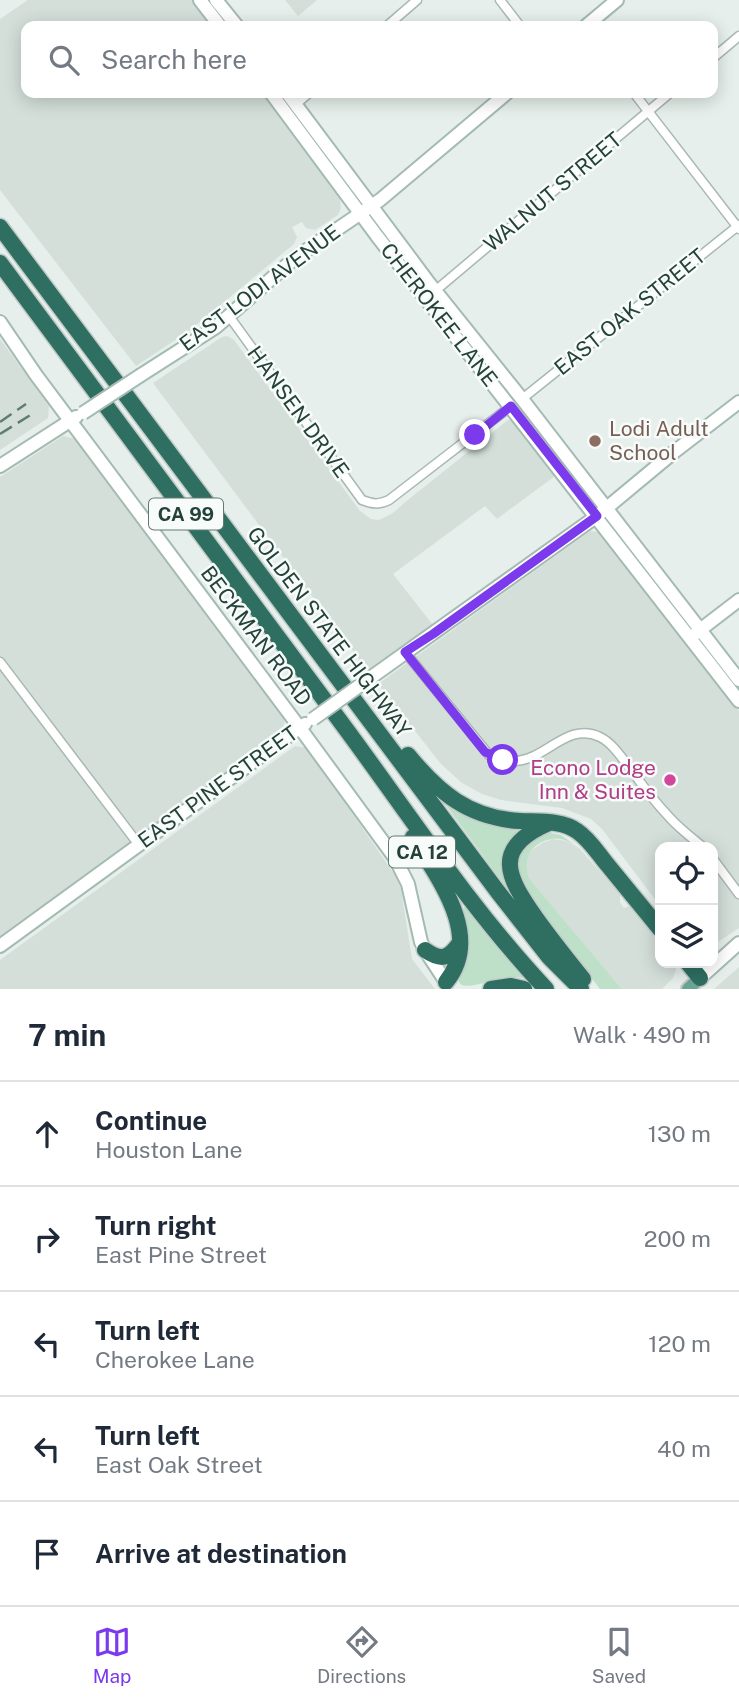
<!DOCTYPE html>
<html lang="en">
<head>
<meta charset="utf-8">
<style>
  :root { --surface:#fff; --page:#f2f2f3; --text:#1f2937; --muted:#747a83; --line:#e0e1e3; --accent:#7c3aed }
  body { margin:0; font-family:"Public Sans",sans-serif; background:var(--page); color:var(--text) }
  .controls { position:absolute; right:21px; bottom:21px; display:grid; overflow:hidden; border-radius:14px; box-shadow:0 4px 18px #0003 }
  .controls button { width:63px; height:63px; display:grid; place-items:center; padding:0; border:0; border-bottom:2px solid var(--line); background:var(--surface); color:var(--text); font:35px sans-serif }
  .stop { position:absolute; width:21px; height:21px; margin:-16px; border:5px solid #7c3aed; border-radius:50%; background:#fff }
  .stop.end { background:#7c3aed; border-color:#fff; box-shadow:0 2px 7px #0008 }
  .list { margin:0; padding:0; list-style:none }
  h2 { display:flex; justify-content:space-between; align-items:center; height:91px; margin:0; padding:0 28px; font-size:30px }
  h2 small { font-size:23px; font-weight:400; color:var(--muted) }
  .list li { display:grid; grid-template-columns:46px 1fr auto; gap:21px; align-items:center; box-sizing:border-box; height:105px; padding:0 28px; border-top:2px solid var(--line) }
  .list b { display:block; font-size:26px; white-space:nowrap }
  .list p { margin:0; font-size:23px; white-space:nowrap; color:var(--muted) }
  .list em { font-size:23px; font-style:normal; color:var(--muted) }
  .icon { flex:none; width:38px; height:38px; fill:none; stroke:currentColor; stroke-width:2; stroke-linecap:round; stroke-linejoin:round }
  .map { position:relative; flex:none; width:739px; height:989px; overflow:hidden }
  .search { position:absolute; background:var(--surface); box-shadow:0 4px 18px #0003; left:21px; right:21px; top:21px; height:77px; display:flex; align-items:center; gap:18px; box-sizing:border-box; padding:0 24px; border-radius:14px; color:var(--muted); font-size:26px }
  .sheet { height:616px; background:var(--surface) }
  nav { display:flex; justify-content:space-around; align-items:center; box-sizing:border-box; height:98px; border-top:2px solid var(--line); background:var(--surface); font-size:19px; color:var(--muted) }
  nav a { display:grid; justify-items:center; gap:4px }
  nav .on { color:var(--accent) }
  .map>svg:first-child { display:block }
  .built { fill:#d4dfda }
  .green { fill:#bfe0c8 }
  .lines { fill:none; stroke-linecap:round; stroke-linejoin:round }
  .street-casing { stroke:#a8b8b2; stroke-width:11 }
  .secondary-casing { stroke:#a4bbb3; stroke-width:16 }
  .primary-casing { stroke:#c2cac8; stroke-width:16 }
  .highway-casing { stroke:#c2cac8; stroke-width:19 }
  .street { stroke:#fff; stroke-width:8 }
  .secondary { stroke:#fff; stroke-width:12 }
  .primary { stroke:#6aa596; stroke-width:12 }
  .highway { stroke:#2f6f62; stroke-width:16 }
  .rail { stroke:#5f7d75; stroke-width:2.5; stroke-dasharray:14 7; stroke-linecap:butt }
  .secondary-bridge-casing { stroke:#a4bbb3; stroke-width:16; stroke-linecap:butt }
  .secondary-bridge { stroke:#fff; stroke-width:12 }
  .route { stroke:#7c3aed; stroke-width:9 }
  .education-dot { fill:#8d6e63; stroke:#f7fbf9; stroke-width:2.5 }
  .hotel-dot { fill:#d1479c; stroke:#f7fbf9; stroke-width:2.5 }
  .labels { text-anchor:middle; stroke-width:5; stroke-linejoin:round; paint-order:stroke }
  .shield { fill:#f7fbf9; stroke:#637a73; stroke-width:2 }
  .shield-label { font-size:19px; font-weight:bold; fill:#24423a }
  .street-label { font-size:21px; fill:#24423a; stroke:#f7fbf9 }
  .education-label { font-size:21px; fill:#785e54; stroke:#f7fbf9; text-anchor:start }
  .hotel-label { font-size:21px; fill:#b23c85; stroke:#f7fbf9; text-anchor:end }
</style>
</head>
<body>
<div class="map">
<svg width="739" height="989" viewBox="0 0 739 989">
  <rect width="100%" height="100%" fill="#e6efeb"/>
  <path class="built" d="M28,0H193L212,26H26V93H261L340,199L341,208L338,215L315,230L306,228L302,222L292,227L297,237L294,244L189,331L136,366L0,190V19Z
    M285,0H317L298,16Z
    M227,336L234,340L360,511L371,519L379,520L393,513L404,503L508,420L513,421L555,476L497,519L485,506L393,574L433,625L368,671L153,383L222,337Z
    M0,339L49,406L48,418L0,450Z
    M63,436L76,439L285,718L283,731L0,936V477Z
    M590,531L599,532L739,711V928L713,945V847H660V906L602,829L591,819L562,808L501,800L482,794L462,783L441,764L378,684Z
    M295,746L307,748L395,875L401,889L412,959L435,989H0V960Z
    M553,839L566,841L579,848L620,894V903L624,908L630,906L660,943V963H675L676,970L673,978L662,989H622L529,878L525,869L526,859L532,850L542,843Z
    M739,967V989H714Z"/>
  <path class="green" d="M448,801L515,826L518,836V903L445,804Z
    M550,833L561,835L579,848C571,843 562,837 552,839C531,842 522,860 529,878L622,989H600L524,890C512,862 518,842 550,833Z
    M465,907L528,978C522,978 516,977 511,977C499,978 471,989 462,985C453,980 463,967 465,960C470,943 465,927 461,911Z"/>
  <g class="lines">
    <g class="street-casing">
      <path id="street" d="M500,0L520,26
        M387,26L417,0
        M713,58L739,36
        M634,93L739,229
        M295,105L309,93
        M435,291L670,93
        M229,316L362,500C373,504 378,505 389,500L511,406
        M522,399L739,225
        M405,652L489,755C497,758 505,761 515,761C546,760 567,721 600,737C614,744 623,760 633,772C644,788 657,804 670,818C680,829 692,838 703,847
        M0,662L139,845
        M713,859L739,894"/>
    </g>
    <g class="secondary-casing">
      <path id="secondary" d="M200,0L220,26
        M216,0L237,26
        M586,26L617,0
        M271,93L377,236L739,701
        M287,93L429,283L522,399L739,680
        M0,322L36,375L300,728L395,858L408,884L421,942L425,950L446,982
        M141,375L216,327L295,258L380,200L507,93
        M0,466L76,417
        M696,633L739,600
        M366,681L597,516L674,452L739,402
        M0,946L305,724
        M700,978L739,943"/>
    </g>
    <g class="primary-casing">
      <path id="primary" d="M688,989L700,978"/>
    </g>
    <g class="highway-casing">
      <path id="highway" d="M0,227L498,892L549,957L581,989
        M0,263C114,417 229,571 343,725C409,814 470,908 546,989
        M408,755C439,793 469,818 520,821C538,822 562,820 577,831C589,839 597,852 606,863C624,885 642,907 660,929
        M549,823C491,848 507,877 536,918C551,939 567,959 583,979
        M413,837C437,877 484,936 446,982
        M425,950C441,961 448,959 459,944
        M688,963L700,978
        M491,989L511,986L524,989"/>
    </g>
    <use href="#street" class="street"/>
    <use href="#secondary" class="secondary"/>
    <use href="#primary" class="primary"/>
    <use href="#highway" class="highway"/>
    <path class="rail" d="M0,422L26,404
      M0,434L32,414"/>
    <g class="secondary-bridge-casing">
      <path id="secondary-bridge" d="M83,413L141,375
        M313,719L366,681"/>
    </g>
    <use href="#secondary-bridge" class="secondary-bridge"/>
  </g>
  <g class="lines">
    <path class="route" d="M475,435L511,406L597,516L433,634L405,652L485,752L503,760"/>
  </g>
  <circle class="education-dot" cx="595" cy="441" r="7"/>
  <circle class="hotel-dot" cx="670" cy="780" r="7"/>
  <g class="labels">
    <g class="shield">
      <rect x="149" y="498.5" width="74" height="31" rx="5"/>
      <rect x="389" y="836.5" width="66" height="31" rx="5"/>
    </g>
    <g class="shield-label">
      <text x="186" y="521">CA 99</text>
      <text x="422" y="859">CA 12</text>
    </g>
    <g class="street-label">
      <text transform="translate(553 192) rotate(-40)" y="7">WALNUT STREET</text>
      <text transform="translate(260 288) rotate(-37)" y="7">EAST LODI AVENUE</text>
      <text transform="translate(630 312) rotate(-39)" y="7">EAST OAK STREET</text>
      <text transform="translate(439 315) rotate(52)" y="7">CHEROKEE LANE</text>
      <text transform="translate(298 412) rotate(54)" y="7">HANSEN DRIVE</text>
      <text transform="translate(329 632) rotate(53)" y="7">GOLDEN STATE HIGHWAY</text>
      <text transform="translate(256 636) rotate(53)" y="7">BECKMAN ROAD</text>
      <text transform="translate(218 787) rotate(-36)" y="7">EAST PINE STREET</text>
    </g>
    <g class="education-label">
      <text x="609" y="436">Lodi Adult<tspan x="609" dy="24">School</tspan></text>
    </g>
    <g class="hotel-label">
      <text x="656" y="775">Econo Lodge<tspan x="656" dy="24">Inn &amp; Suites</tspan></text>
    </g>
  </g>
</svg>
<div class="controls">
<button><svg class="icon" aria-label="locate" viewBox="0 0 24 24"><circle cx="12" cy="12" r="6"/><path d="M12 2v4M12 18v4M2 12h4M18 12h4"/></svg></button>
<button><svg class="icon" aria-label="layers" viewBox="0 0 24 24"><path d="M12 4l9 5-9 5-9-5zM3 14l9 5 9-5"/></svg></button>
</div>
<div class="stop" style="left:503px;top:760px"></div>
<div class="stop end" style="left:475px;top:435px"></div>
<div class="search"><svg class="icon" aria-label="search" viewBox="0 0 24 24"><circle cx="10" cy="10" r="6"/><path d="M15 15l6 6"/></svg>Search here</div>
</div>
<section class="sheet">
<h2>7 min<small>Walk · 490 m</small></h2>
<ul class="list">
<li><svg class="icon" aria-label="ahead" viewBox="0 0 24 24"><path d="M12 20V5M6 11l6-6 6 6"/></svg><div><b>Continue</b><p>Houston Lane</p></div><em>130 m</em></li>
<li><svg class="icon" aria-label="right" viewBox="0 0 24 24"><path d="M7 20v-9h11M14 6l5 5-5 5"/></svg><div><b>Turn right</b><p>East Pine Street</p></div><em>200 m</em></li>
<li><svg class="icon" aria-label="left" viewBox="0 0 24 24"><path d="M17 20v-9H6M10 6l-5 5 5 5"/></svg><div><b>Turn left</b><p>Cherokee Lane</p></div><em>120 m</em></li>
<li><svg class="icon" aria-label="left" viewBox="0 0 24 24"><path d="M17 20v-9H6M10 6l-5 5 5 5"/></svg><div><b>Turn left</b><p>East Oak Street</p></div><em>40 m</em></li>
<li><svg class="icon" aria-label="arrive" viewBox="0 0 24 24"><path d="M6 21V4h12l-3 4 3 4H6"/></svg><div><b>Arrive at destination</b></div></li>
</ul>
</section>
<nav>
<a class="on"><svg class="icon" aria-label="map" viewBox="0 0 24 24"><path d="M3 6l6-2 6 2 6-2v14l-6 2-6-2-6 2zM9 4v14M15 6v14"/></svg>Map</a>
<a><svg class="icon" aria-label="directions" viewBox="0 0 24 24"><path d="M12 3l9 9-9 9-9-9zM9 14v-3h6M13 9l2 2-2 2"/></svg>Directions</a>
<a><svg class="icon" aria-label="saved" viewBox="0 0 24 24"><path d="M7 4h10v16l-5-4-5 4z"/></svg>Saved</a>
</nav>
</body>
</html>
